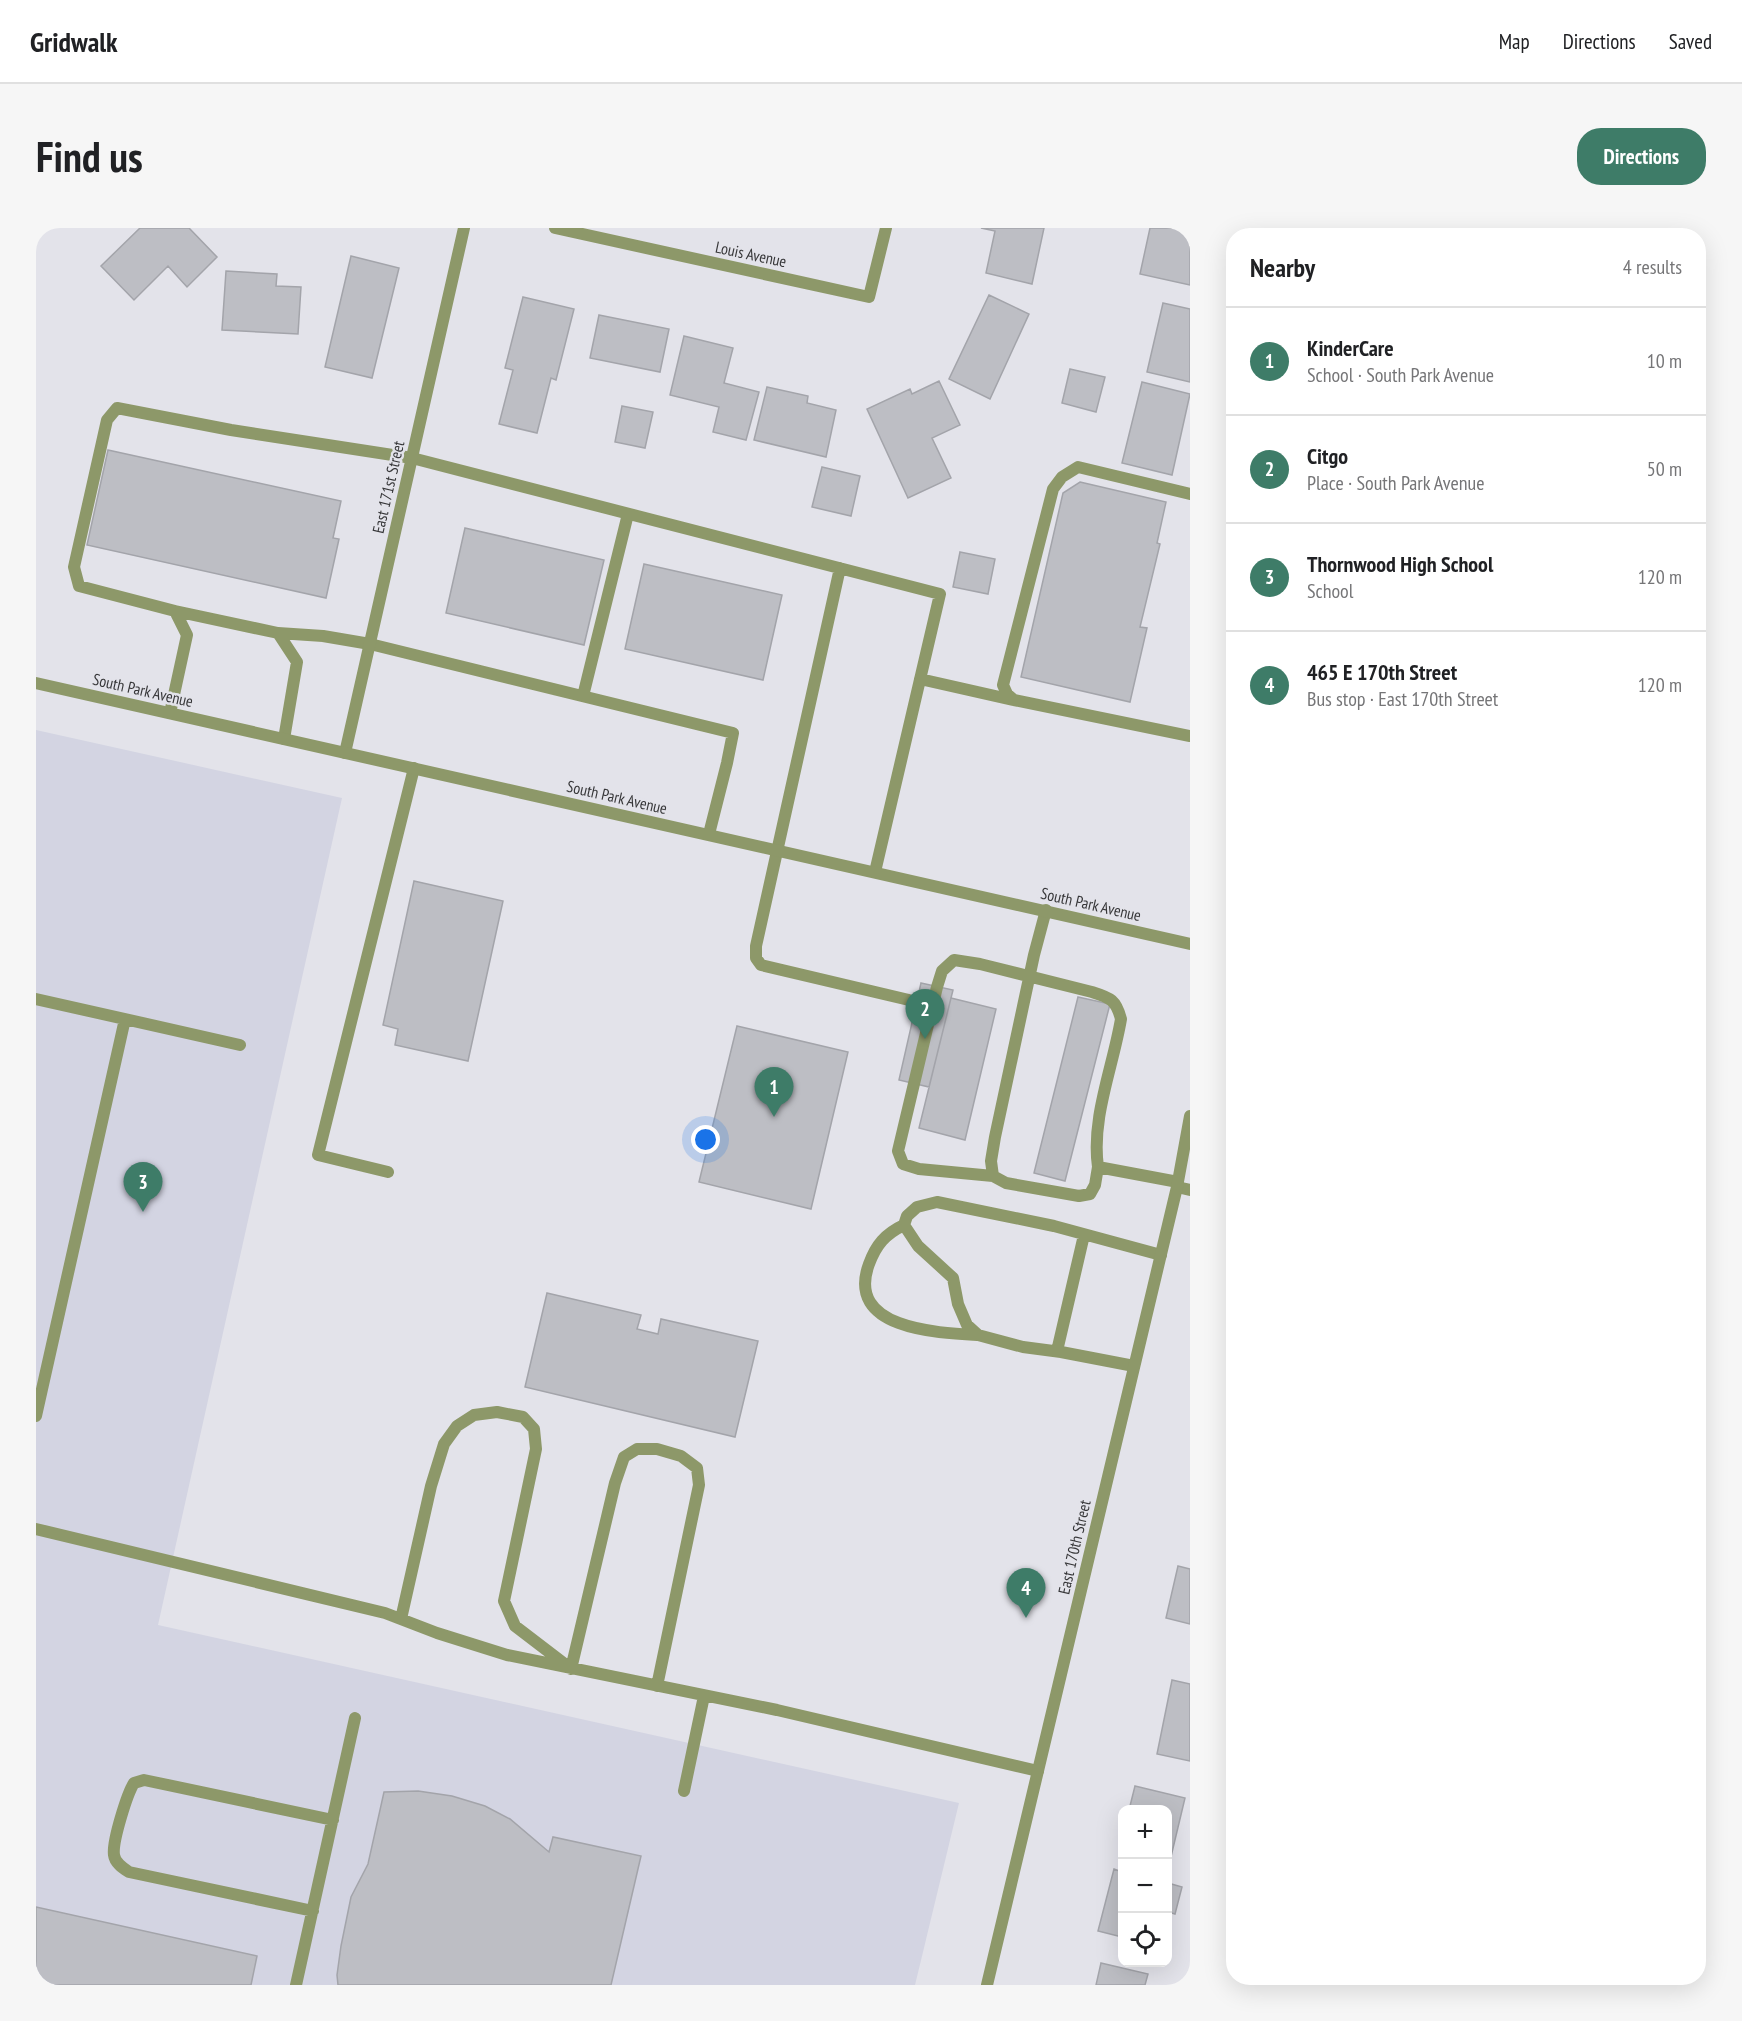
<!DOCTYPE html>
<html lang="en">
<head>
<meta charset="utf-8">
<style>
  :root { --surface:#fff; --page:#f6f6f6; --text:#202124; --muted:#757577; --line:#e0e0e0; --accent:#3e7c68 }
  body { margin:0; font-family:"PT Sans Narrow",sans-serif; background:var(--page); color:var(--text) }
  .controls { position:absolute; right:18px; bottom:18px; display:grid; overflow:hidden; border-radius:12px; box-shadow:0 6px 24px #0002 }
  .controls button { width:54px; height:54px; display:grid; place-items:center; padding:0; border:0; border-bottom:2px solid var(--line); background:var(--surface); color:var(--text); font:30px sans-serif }
  .you { position:absolute; left:670px; top:912px; width:21px; height:21px; margin:-15px; border:4px solid #fff; border-radius:50%; background:#1a73e8; box-shadow:0 0 0 9px #1a73e833 }
  .badge { display:grid; place-items:center; width:39px; height:39px; border-radius:50%; background:var(--accent); color:#fff; font-size:20px; font-weight:700 }
  .pin { position:absolute; translate:-50% -50px; filter:drop-shadow(0 2px 3px #0008) }
  .pin::after { content:''; position:absolute; top:32px; width:21px; height:18px; background:inherit; clip-path:polygon(0 0,100% 0,50% 100%) }
  .list { margin:0; padding:0; list-style:none }
  h2 { display:flex; justify-content:space-between; align-items:center; height:78px; margin:0; padding:0 24px; font-size:26px }
  h2 small { font-size:20px; font-weight:400; color:var(--muted) }
  .list li { display:grid; grid-template-columns:39px 1fr auto; gap:18px; align-items:center; box-sizing:border-box; height:108px; padding:0 24px; border-top:2px solid var(--line) }
  .list b { display:block; font-size:22px; white-space:nowrap }
  .list p { margin:0; font-size:20px; white-space:nowrap; color:var(--muted) }
  .list em { font-size:20px; font-style:normal; color:var(--muted) }
  .icon { flex:none; width:33px; height:33px; fill:none; stroke:currentColor; stroke-width:2; stroke-linecap:round; stroke-linejoin:round }
  .map { position:relative; flex:none; width:1154px; height:1757px; overflow:hidden; border-radius:24px }
  header { display:flex; align-items:center; gap:36px; box-sizing:border-box; height:84px; padding:0 30px; background:var(--surface); border-bottom:2px solid var(--line) }
  header strong { font-size:28px }
  nav { display:flex; gap:33px; margin-inline-start:auto; font-size:21px }
  .intro { display:flex; align-items:center; justify-content:space-between; box-sizing:border-box; height:144px; padding:0 36px }
  h1 { margin:0; font-size:42px }
  .button { padding:15px 27px; border-radius:24px; background:var(--accent); color:#fff; font-size:21px; font-weight:700 }
  main { display:flex; gap:36px; padding:0 36px }
  aside { flex:1; background:var(--surface); border-radius:24px; box-shadow:0 6px 24px #0002 }
  .map>svg:first-child { display:block }
  .built { fill:#d3d4e2 }
  .building { fill:#bdbec4; stroke:#a3a4aa; stroke-width:1.5 }
  .lines { fill:none; stroke-linecap:round; stroke-linejoin:round }
  .service { stroke:#8d9869; stroke-width:12 }
  .minor { stroke:#8d9869; stroke-width:12 }
  .tertiary { stroke:#8d9869; stroke-width:12 }
  .labels { text-anchor:middle; stroke-width:5; stroke-linejoin:round; paint-order:stroke }
  .street-label { font-size:16px; fill:#363638; stroke:#e3e3ea }
</style>
</head>
<body>
<header>
<strong>Gridwalk</strong>
<nav><a>Map</a><a>Directions</a><a>Saved</a></nav>
</header>
<div class="intro"><h1>Find us</h1><a class="button">Directions</a></div>
<main>
<div class="map">
<svg width="1154" height="1757" viewBox="0 0 1154 1757">
  <rect width="100%" height="100%" fill="#e3e3ea"/>
  <path class="built" d="M0,502L306,570L122,1397L923,1575L879,1757H0Z"/>
  <path class="building" d="M104,0H153L181,29L151,59L132,38L98,72L65,38Z
    M945,0H1008L996,56L950,45L959,3Z
    M1114,0H1154V57L1104,46Z
    M315,28L363,40L336,150L289,139Z
    M190,43L241,46L240,58L265,59L262,106L186,102Z
    M953,67L993,86L954,171L913,151Z
    M487,69L538,81L520,152L515,150L501,205L463,196L477,142L469,140Z
    M1127,75L1154,81V154L1111,144Z
    M563,87L633,101L624,144L554,130Z
    M648,108L697,120L688,155L723,164L710,212L677,204L683,179L634,167Z
    M1034,141L1069,149L1060,184L1026,175Z
    M903,153L924,197L896,210L915,250L872,270L831,181L874,161L876,166Z
    M1106,154L1154,166L1136,247L1086,235Z
    M731,159L772,168L771,175L800,182L790,229L718,212Z
    M586,178L617,184L609,220L579,214Z
    M72,222L305,273L297,310L303,311L290,370L51,317Z
    M786,239L824,248L815,288L776,279Z
    M1044,254L1130,274L1121,315L1124,316L1104,399L1111,400L1094,474L985,449L1027,265Z
    M429,300L568,332L548,417L410,385Z
    M924,324L959,331L952,366L917,359Z
    M608,336L746,367L727,452L589,421Z
    M378,653L467,673L432,833L359,817L362,801L347,797Z
    M885,755L917,762L893,859L863,852Z
    M1042,769L1074,776L1029,953L998,945Z
    M915,770L960,781L929,912L883,900Z
    M701,798L812,824L775,981L663,954Z
    M511,1065L605,1087L601,1101L622,1106L625,1091L722,1113L699,1209L489,1159Z
    M1142,1338L1154,1341V1396L1130,1390Z
    M1136,1452L1154,1456V1533L1121,1526Z
    M1099,1558L1149,1570L1133,1637L1132,1582H1093Z
    M382,1563L416,1568L449,1578L474,1591L513,1624L517,1609L605,1628L575,1757H302L301,1747L305,1718L315,1669L332,1636L348,1564Z
    M1078,1641L1086,1644V1709L1062,1703Z
    M1132,1655L1146,1659L1139,1686L1132,1684Z
    M0,1679L221,1728L215,1757H0Z
    M1065,1735L1112,1746L1109,1757H1060Z"/>
  <g class="lines">
    <path class="service" d="M1154,266L1042,239L1026,249L1017,261L967,457L971,466L978,472L1154,508
      M804,340L720,718V730L725,737L873,772
      M139,383L242,405L261,434L248,511
      M242,405L287,408L334,416L697,505L691,535L673,606
      M884,451L977,472
      M547,468L592,286
      M134,485L151,407L139,383L43,358L38,339L71,192L81,180L195,202L376,230L904,366L839,644
      M1010,682L998,727L959,909L955,933L957,948L970,955L1043,968L1054,966L1059,957L1062,939L1142,954
      M0,771L204,817
      M352,944L282,927L378,540
      M957,948L883,941L867,936L862,923L901,759L906,743L918,732L944,736L1056,764C1075,770 1080,772 1085,791C1077,839 1055,890 1062,939
      M1141,959L1154,962
      M868,997C849,1006 840,1017 833,1036C809,1101 901,1105 942,1107
      M1021,1123L1048,1007
      M1098,1138L1025,1124L987,1119L942,1107L931,1097L922,1076L917,1050L882,1018L868,997L871,988L881,979L901,974L1018,998L1125,1027
      M0,1188L89,791
      M0,1301L349,1385L401,1405L471,1427L741,1482L1002,1543
      M365,1391L395,1258L408,1216L421,1198L438,1187L461,1184L487,1189L498,1201L500,1221L468,1373L479,1398L530,1437
      M535,1441L579,1255L588,1229L601,1221H621L645,1228L661,1240L663,1257L621,1458
      M648,1563L668,1468
      M277,1683L93,1644C87,1640 79,1635 78,1627C76,1614 91,1566 98,1555L108,1552L297,1592
      M260,1757L319,1490"/>
    <path class="minor" d="M519,0L833,69L850,0
      M309,525L428,0"/>
    <path class="tertiary" d="M0,455L1154,716
      M951,1757L1141,959L1154,888"/>
  </g>
  <g class="labels">
    <g class="street-label">
      <text transform="translate(715 26) rotate(12)" y="6">Louis Avenue</text>
      <text transform="translate(352 259) rotate(-77)" y="6">East 171st Street</text>
      <text transform="translate(107 462) rotate(13)" y="6">South Park Avenue</text>
      <text transform="translate(581 569) rotate(13)" y="6">South Park Avenue</text>
      <text transform="translate(1055 676) rotate(13)" y="6">South Park Avenue</text>
      <text transform="translate(1038 1319) rotate(-77)" y="6">East 170th Street</text>
    </g>
  </g>
</svg>
<div class="controls">
<button>+</button>
<button>−</button>
<button><svg class="icon" aria-label="locate" viewBox="0 0 24 24"><circle cx="12" cy="12" r="6"/><path d="M12 2v4M12 18v4M2 12h4M18 12h4"/></svg></button>
</div>
<div class="you"></div>
<div class="pin badge" style="left:738px;top:889px">1</div>
<div class="pin badge" style="left:889px;top:811px">2</div>
<div class="pin badge" style="left:107px;top:984px">3</div>
<div class="pin badge" style="left:990px;top:1390px">4</div>
</div>
<aside>
<h2>Nearby<small>4 results</small></h2>
<ul class="list">
<li><span class="badge">1</span><div><b>KinderCare</b><p>School · South Park Avenue</p></div><em>10 m</em></li>
<li><span class="badge">2</span><div><b>Citgo</b><p>Place · South Park Avenue</p></div><em>50 m</em></li>
<li><span class="badge">3</span><div><b>Thornwood High School</b><p>School</p></div><em>120 m</em></li>
<li><span class="badge">4</span><div><b>465 E 170th Street</b><p>Bus stop · East 170th Street</p></div><em>120 m</em></li>
</ul>
</aside>
</main>
</body>
</html>
